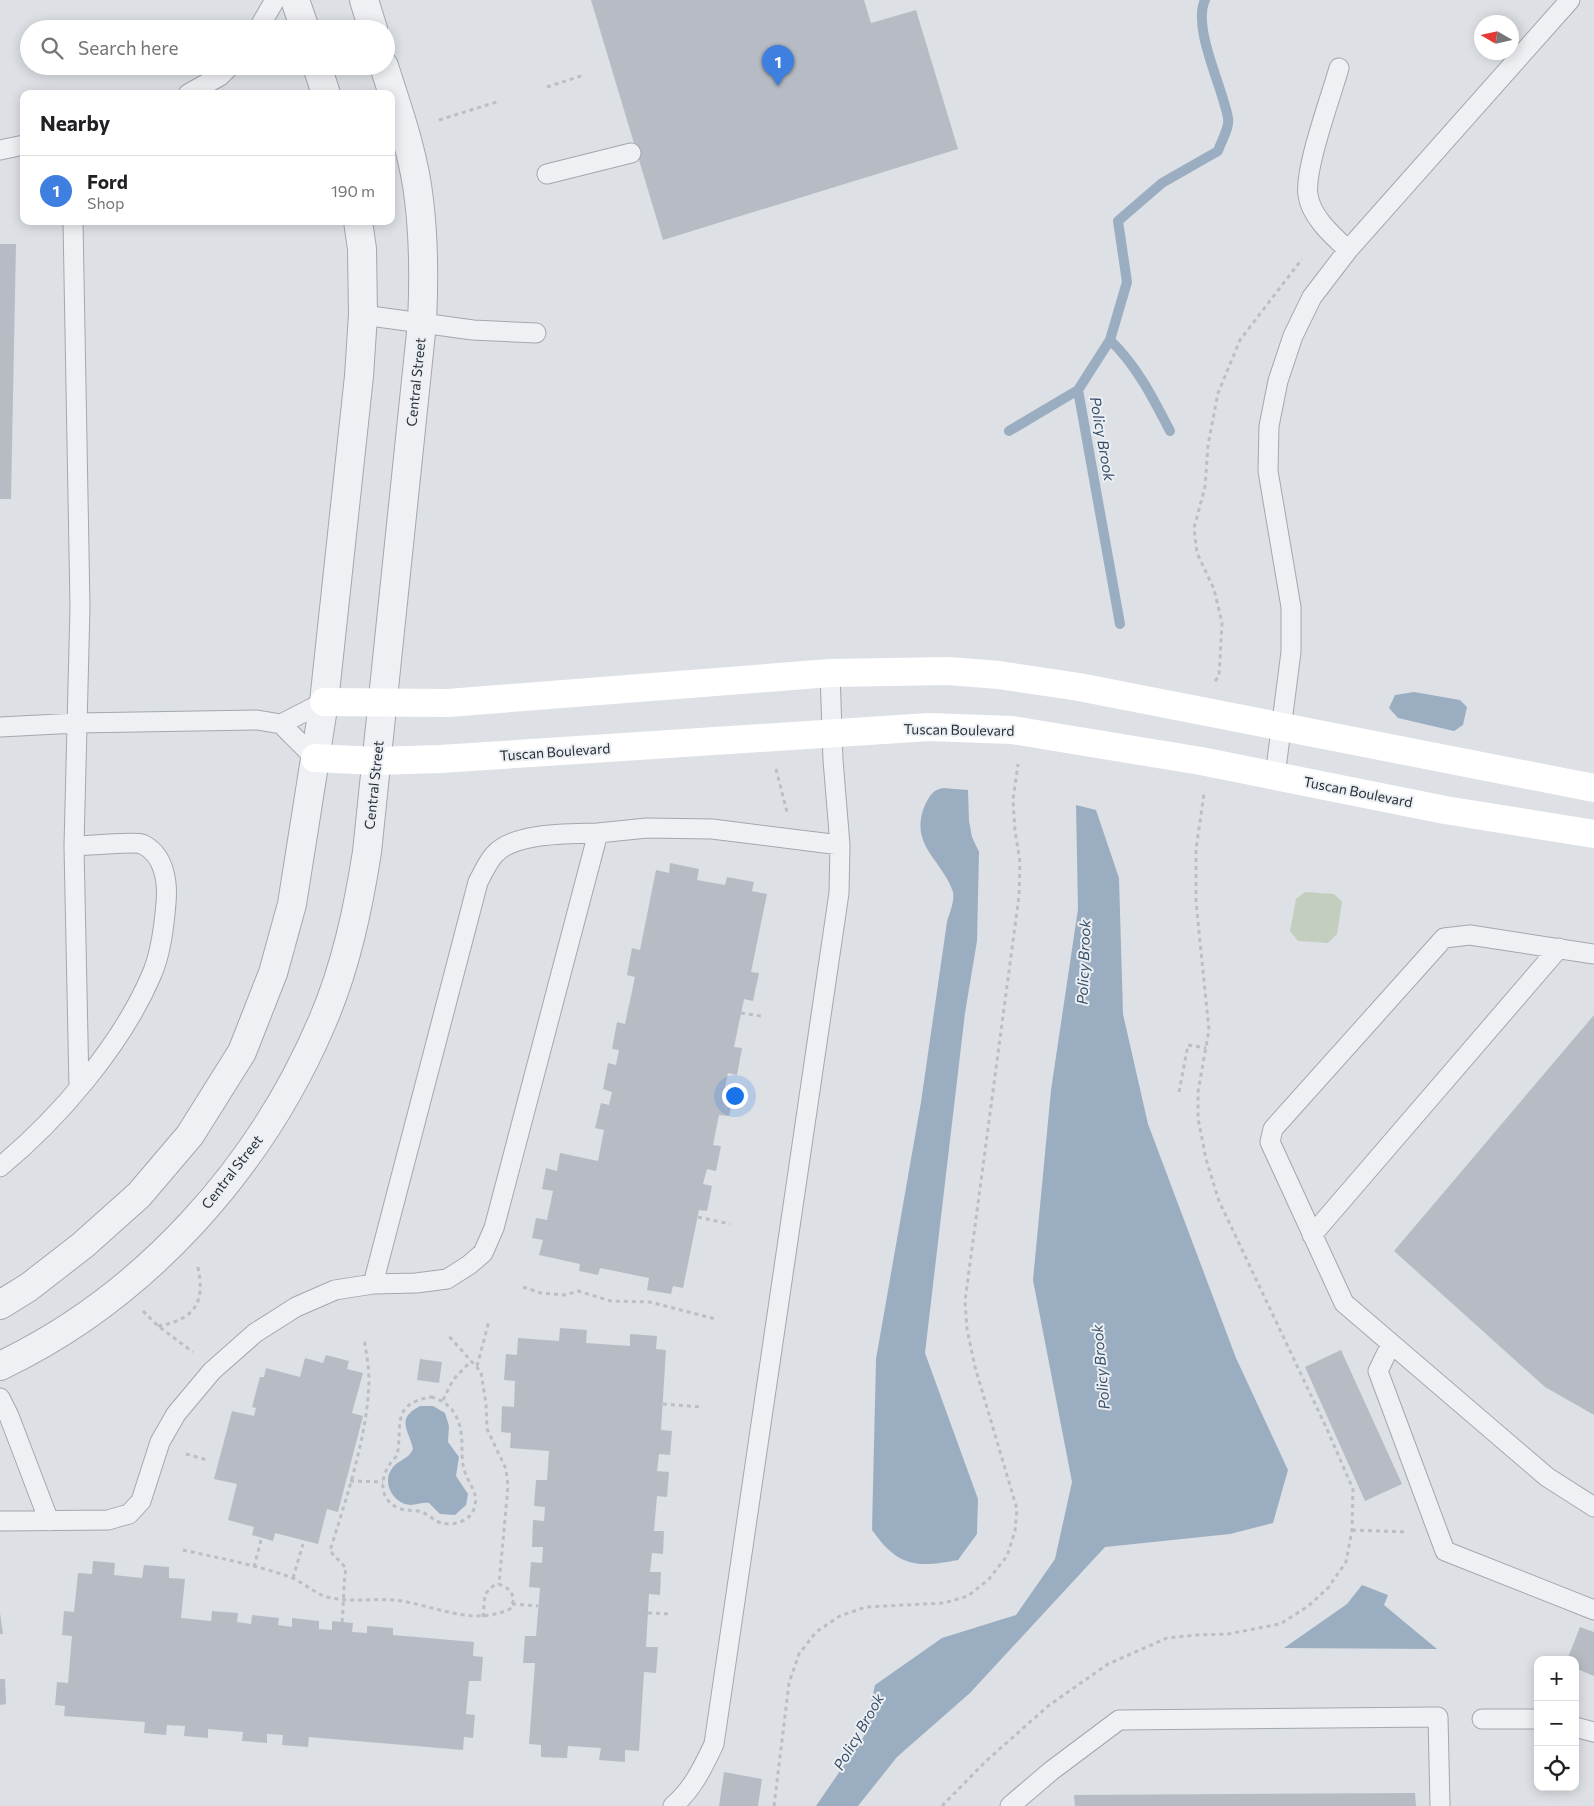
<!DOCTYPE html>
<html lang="en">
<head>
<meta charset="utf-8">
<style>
  :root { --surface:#fff; --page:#f2f2f2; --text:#202124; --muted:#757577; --line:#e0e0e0; --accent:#bd4e61 }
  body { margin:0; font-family:Commissioner,sans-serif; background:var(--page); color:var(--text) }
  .controls { position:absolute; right:15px; bottom:15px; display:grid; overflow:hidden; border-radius:10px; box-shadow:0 2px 12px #0003 }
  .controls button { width:45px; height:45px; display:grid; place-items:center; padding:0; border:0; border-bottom:1px solid var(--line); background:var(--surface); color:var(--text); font:25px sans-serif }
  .compass { position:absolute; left:1474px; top:15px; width:45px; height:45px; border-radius:50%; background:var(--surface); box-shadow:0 2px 12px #0003; rotate:279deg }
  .you { position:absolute; left:734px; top:1095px; width:18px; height:18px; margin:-12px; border:4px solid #fff; border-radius:50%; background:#1a73e8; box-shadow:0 0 0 8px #1a73e833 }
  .badge { display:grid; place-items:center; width:32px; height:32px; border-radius:50%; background:var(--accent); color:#fff; font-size:16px; font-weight:700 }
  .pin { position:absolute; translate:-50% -41px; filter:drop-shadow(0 1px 2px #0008) }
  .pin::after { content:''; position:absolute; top:26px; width:18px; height:15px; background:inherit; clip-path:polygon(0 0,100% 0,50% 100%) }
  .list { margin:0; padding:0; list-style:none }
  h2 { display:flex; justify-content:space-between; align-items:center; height:65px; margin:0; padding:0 20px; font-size:21px }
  h2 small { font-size:16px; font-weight:400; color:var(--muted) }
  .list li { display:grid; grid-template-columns:32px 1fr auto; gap:15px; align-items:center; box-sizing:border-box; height:70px; padding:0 20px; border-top:1px solid var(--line) }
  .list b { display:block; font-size:19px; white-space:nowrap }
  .list p { margin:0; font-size:16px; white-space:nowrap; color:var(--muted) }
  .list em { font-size:16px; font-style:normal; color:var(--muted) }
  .icon { flex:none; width:28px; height:28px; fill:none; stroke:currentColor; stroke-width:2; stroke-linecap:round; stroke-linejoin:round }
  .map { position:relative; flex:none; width:1594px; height:1806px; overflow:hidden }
  .search { position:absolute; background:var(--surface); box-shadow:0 2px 12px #0003; left:20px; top:20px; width:375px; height:55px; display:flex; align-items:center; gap:12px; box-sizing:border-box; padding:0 18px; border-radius:28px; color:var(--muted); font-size:19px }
  .panel { position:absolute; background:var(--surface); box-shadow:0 2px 12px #0003; left:20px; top:90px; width:375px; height:135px; border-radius:10px }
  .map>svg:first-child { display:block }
  .green { fill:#c3cebf }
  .water { fill:#9baec1 }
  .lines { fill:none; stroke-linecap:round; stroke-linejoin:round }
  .stream { stroke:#9baec1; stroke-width:10 }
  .building { fill:#b7bcc4 }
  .service-casing { stroke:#a3a7ae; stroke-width:21 }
  .minor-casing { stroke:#a3a7ae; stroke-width:30 }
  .path { stroke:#bbbec3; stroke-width:3; stroke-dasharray:4 4; stroke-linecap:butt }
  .service { stroke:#eff0f4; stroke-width:19 }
  .minor { stroke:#eff0f4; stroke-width:28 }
  .secondary { stroke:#fff; stroke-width:28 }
  .labels { text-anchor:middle; stroke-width:4; stroke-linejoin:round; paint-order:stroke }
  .street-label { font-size:14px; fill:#282f39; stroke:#ebeff3 }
  .water-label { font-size:15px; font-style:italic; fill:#374e68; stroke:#ebeff3 }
</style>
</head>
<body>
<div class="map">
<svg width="1594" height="1806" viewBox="0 0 1594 1806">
  <rect width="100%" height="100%" fill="#dde0e5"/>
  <path class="green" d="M1305,892L1334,894L1342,902L1337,934L1328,943L1298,941L1290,931L1296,899Z"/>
  <path class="water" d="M1414,692L1460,700L1467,707L1463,725L1454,731L1398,718L1389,708L1395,695Z
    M943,788L968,790L969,821L972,837L979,852L977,941L965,1013L925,1353L978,1499L977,1534L958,1560C916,1568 898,1567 872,1530L876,1359L921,1102L947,922C949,914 955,901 953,892C943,860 908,845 925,805C930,795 933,790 943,788Z
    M1076,805L1096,810L1119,878L1123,1014L1148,1124L1236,1358L1288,1470L1273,1523L1230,1534L1105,1547L970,1693L897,1757L858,1806H816L864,1736L875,1685L942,1638L1016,1615L1055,1559L1072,1482L1033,1280L1051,1090L1078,909Z
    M420,1406H433L445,1413L449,1426L448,1442L459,1457L456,1476L468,1494L466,1505L455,1515L440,1514L429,1503C423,1502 417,1505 410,1505C392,1503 381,1481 393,1467C400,1459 409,1459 413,1449C409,1430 395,1419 420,1406Z
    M1362,1585L1388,1595L1384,1605L1437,1649L1284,1648L1347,1604Z"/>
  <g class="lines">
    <path class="stream" d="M1110,340C1137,366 1153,398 1170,431
      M1009,431L1078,390
      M1120,624L1078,390L1110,340L1127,282L1118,221L1162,183L1218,151C1221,142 1230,127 1228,118C1223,88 1192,28 1205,0"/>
  </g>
  <path class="building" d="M591,0H864L871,23L916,10L958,149L663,240Z
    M0,244H16L11,499H0Z
    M670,863L699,869L697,880L725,885L727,877L754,882L752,891L767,894L751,972L759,973L753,1001L744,999L734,1047L742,1048L737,1075L728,1073L725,1087L735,1088L729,1116L719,1115L713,1145L721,1146L716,1171L707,1169L703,1184L712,1186L707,1211L699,1210L683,1288L673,1286L671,1294L647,1290L649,1278L600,1268L598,1275L579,1271L580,1264L539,1255L543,1240L532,1238L536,1218L547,1220L553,1191L542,1189L546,1168L557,1171L560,1153L598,1161L604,1130L595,1128L601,1103L609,1105L612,1092L603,1089L608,1063L616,1065L619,1050L612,1049L617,1022L625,1024L635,977L627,975L632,948L640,950L656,870L669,873Z
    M1594,1015V1415L1545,1387L1394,1251Z
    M560,1328L587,1330L586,1343L630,1346V1334L657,1336L656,1349L666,1350L661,1430L672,1431L670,1455L659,1454L657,1471L669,1472L667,1497L657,1496L654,1531H664L663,1554L652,1553L650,1572H661L660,1595L649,1594L646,1647H658L656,1673L644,1672L639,1751L625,1750V1762L599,1760L601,1748L568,1746L567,1758L541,1757V1745L529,1744L535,1663H523L525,1636H536L540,1588L529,1587L531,1562L542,1563L543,1547H532L533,1520L544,1521L545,1507L534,1506L536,1480H547L549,1451L510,1448L511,1433L501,1432L502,1406L514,1407L515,1381L504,1380L506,1354L517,1355L518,1338L559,1341Z
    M1341,1350L1402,1484L1365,1501L1305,1367Z
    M326,1355L349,1361L347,1369L363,1373L352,1413L363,1416L338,1512L327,1509L318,1544L275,1533L273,1541L252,1535L254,1527L228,1520L237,1484L214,1479L232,1411L254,1416L256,1408L252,1407L260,1377H264L266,1368L300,1377L305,1358L323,1363Z
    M420,1359L442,1362L439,1383L417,1380Z
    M93,1561L115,1563L114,1575L142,1578L144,1565L169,1567V1578L185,1579L181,1618L211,1621L212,1611L238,1613L237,1622L251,1624L252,1615L279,1618L278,1625L292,1627V1618L319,1621V1629L332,1630V1621L353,1623L352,1632L367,1633V1626L393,1628V1635L474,1642L473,1656L483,1657L481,1681H469L466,1714L475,1715L473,1738L464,1737L463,1750L309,1737L308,1747L282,1745L283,1735L267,1734V1743L242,1741L243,1732L208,1729V1738L184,1736L185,1726L167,1725L166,1735L144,1733L145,1722L64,1716L65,1706L55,1705L57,1682L68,1683L72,1636L62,1635L64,1611L74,1612L78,1573L92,1574Z
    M0,1613L3,1634H0Z
    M1580,1627L1594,1632V1676L1575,1668V1660H1567Z
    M0,1679H5L6,1704L0,1705Z
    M724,1772L762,1779L758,1806H719Z
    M1415,1793L1416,1806H1075L1074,1795Z"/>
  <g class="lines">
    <g class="service-casing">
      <path id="service" d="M258,29L275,0
        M1339,68C1331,97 1304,169 1308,195C1311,217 1333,236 1348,250
        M188,94L220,76L230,66
        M0,150L24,145
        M547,174L631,153
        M73,221L80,607L74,846
        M363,315L473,330L536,333
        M281,724L324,702
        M0,727L77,723L257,720L281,724L315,758
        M1275,776L1291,652V607L1268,471L1269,426L1278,381L1293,336L1312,297L1348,250L1570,0
        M1594,954L1470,935L1444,938L1273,1129L1270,1142L1344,1303L1547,1477L1594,1507
        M0,1167C58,1119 121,1046 151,976C161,954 164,927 166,903C168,881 164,854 142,844C133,841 86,846 74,846L79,1087
        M1312,1235L1559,948
        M373,1284L478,882C483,873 487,863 494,855C513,832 569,834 598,833
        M1391,1344L1378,1371L1445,1551L1594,1610
        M0,1398L9,1416L49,1521
        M0,1521L108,1520L129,1514L141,1501L160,1442L176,1414L212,1371L255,1333L296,1307L335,1290L373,1284L416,1283L447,1279L469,1265L483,1253L494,1228L598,833L647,828L712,829L840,845L833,760L830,673
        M1482,1719H1538
        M1575,1727L1594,1732
        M673,1806C693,1789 703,1767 714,1744L839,893L840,845
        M1010,1806L1051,1771L1119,1720L1438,1717L1440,1806"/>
    </g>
    <g class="minor-casing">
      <path id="minor" d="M295,0L305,29
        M364,0L373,29
        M317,66L326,94
        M0,1305L29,1287L83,1245L139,1195L190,1135L242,1052L273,973L292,904L324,702L359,376L363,315L362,249L358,221
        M0,1366C145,1297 261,1167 323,1020C346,966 358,909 367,852L422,323C424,282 424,241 419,200C414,154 398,110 384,66"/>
    </g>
    <path class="path" d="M547,87L584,75
      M439,120L500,101
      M1215,681L1219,676L1222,623L1214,589L1197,553L1194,528L1205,487L1208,445L1218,393L1240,340L1302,259
      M776,769L787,812
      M741,1013L761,1016
      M1179,1092L1188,1045L1206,1048
      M698,1217L730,1224
      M523,1287L541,1293L565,1295L578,1291L611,1301L650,1302L716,1319
      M143,1311L158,1326L193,1352
      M158,1326C197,1319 206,1301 197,1263
      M477,1366L489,1321
      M431,1397C455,1403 462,1423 462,1446C462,1454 462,1462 464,1469C467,1483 480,1492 474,1509C470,1521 454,1526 442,1523C435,1522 429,1515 422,1512C413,1509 405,1512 396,1507C375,1495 382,1469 397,1456C403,1426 390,1404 431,1397Z
      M443,1400L453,1380L471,1361
      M663,1404L702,1407
      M186,1454L207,1460
      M350,1481L383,1482
      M1352,1530L1408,1532
      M183,1550C219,1558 256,1565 290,1577C303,1582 314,1593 327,1597C354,1604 381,1596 407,1602C442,1609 476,1625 510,1609L514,1599L510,1590L499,1584L508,1486L506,1469L487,1429L486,1404L481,1372L447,1334
      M254,1567L261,1540
      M293,1578L303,1544
      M512,1604L538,1606
      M648,1613L672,1614
      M483,1617L485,1594L493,1586L499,1584
      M342,1622C344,1603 343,1586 346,1568L330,1551C346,1499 368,1435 369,1380C369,1366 366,1352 364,1338
      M774,1806L789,1683L799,1654L816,1632L840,1616L866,1607L944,1603L968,1596L989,1579L1007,1556L1015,1531L1017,1509L975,1367L967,1329L965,1301L1019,896L1020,862L1015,831L1013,800L1018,764
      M942,1806L985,1762L1048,1706L1108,1664L1167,1638L1196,1635L1228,1634L1280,1624L1307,1607L1328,1588L1346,1562L1352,1530L1353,1489L1326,1427L1219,1201L1206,1159L1198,1118V1092L1209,1030L1196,902V849L1204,794"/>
    <use href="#service" class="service"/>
    <use href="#minor" class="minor"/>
    <path class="secondary" d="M324,702L448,703L830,673L948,671L999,675L1079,687L1594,788
      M315,758L376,761L440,759L929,727L1012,730L1201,761L1445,810L1594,834"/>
  </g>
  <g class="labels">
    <g class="street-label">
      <text transform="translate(416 382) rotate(-84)" y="5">Central Street</text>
      <text transform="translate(959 730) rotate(1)" y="5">Tuscan Boulevard</text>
      <text transform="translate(555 752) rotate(-4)" y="5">Tuscan Boulevard</text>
      <text transform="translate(374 785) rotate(-84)" y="5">Central Street</text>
      <text transform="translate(1358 792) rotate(11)" y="5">Tuscan Boulevard</text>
      <text transform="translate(232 1172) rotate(-52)" y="5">Central Street</text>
    </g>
    <g class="water-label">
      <text transform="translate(1102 439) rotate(80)" y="5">Policy Brook</text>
      <text transform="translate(1084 962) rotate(-88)" y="5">Policy Brook</text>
      <text transform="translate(1101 1367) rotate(-95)" y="5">Policy Brook</text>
      <text transform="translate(859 1732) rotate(-60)" y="5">Policy Brook</text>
    </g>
  </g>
</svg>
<div class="controls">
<button>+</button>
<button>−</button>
<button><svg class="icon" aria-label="locate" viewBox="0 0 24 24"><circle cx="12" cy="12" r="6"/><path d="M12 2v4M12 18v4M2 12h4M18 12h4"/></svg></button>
</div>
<svg class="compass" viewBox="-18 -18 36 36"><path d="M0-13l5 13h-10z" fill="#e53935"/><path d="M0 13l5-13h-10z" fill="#757577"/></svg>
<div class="you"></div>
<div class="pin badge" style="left:778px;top:86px;background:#3f7fe0">1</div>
<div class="search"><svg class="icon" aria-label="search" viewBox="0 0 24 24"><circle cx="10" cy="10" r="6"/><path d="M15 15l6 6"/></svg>Search here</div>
<section class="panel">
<h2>Nearby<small></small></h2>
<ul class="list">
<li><span class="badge" style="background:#3f7fe0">1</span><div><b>Ford</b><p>Shop</p></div><em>190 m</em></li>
</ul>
</section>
</div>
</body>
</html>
